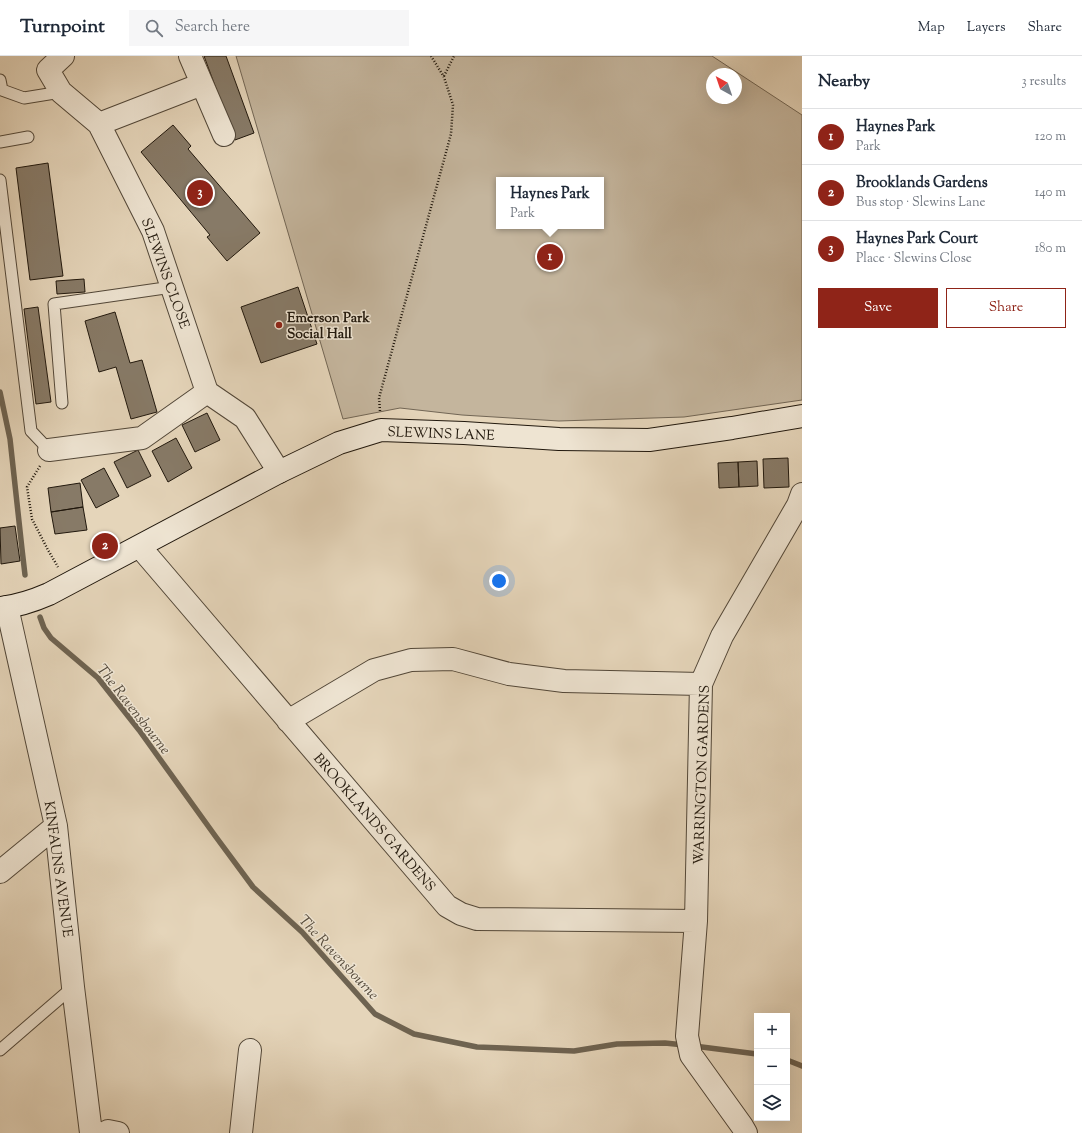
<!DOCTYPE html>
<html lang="en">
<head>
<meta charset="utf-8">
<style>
  :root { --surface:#fff; --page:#f6f6f7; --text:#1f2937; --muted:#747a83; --line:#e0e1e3; --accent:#8f2418 }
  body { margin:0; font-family:"Sorts Mill Goudy",serif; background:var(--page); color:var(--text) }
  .controls { position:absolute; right:12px; bottom:12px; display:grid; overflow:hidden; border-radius:0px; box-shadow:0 4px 16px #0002 }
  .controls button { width:36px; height:36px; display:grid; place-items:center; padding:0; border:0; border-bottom:1px solid var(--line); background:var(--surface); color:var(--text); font:20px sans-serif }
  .compass { position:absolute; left:706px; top:12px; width:36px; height:36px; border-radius:50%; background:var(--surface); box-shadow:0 4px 16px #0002; rotate:320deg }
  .you { position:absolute; left:499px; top:525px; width:14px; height:14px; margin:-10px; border:3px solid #fff; border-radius:50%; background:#1a73e8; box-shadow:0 0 0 6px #1a73e833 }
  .badge { display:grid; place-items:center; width:26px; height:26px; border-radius:50%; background:var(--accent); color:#fff; font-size:13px; font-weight:700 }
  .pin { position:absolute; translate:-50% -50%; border:2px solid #fff; box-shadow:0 1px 4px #0006 }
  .popup { position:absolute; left:496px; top:121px; width:108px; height:52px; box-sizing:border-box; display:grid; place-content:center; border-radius:0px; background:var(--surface); filter:drop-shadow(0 1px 3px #0005); font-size:13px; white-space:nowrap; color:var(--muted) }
  .popup b { font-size:15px; color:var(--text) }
  .popup::after { content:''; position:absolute; left:50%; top:100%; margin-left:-8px; border:8px solid transparent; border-top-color:var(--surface) }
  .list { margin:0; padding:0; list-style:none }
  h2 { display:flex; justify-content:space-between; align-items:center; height:52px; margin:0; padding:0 16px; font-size:17px }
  h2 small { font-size:13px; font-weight:400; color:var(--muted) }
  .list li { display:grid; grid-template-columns:26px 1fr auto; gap:12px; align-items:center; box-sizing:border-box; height:56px; padding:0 16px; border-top:1px solid var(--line) }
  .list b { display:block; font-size:15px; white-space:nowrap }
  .list p { margin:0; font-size:13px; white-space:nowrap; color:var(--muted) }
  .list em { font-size:13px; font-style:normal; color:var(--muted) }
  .actions { display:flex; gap:8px; padding:12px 16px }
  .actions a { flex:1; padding:9px 0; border:1px solid var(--accent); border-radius:0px; text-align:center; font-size:14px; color:var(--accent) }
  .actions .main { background:var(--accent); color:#fff }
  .icon { flex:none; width:22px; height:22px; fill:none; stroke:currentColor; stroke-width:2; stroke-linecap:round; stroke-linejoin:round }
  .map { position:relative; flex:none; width:802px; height:1077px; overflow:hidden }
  header { display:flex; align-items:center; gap:24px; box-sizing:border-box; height:56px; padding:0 20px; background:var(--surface); border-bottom:1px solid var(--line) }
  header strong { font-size:19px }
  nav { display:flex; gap:22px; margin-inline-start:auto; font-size:14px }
  .search { width:280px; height:36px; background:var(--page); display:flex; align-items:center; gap:10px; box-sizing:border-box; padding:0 14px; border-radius:0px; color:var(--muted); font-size:15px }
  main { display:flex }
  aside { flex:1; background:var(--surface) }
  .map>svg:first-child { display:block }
  .green { fill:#c4b59d; stroke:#726655; fill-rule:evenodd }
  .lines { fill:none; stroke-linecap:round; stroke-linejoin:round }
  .stream { stroke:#6e6351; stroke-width:5.5 }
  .building { fill:#877a67; stroke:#21180d }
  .lane-casing { stroke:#524738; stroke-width:13 }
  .street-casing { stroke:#524738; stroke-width:24 }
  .secondary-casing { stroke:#21180d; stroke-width:24 }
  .path { stroke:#21180d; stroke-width:2.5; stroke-dasharray:1 2; stroke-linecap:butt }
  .lane { stroke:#eee4d2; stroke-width:11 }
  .street { stroke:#eee4d2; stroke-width:22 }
  .secondary { stroke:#eee4d2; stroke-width:22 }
  .poi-dot { fill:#8f2418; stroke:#eee4d2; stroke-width:1.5 }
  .labels { text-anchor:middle; stroke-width:3; stroke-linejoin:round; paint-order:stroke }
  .street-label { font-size:14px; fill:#21180d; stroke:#eee4d2 }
  .poi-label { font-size:14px; font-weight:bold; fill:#21180d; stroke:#eee4d2; text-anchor:start }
  .water-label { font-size:15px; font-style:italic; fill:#554a3b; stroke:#eee4d2 }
</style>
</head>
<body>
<header>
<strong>Turnpoint</strong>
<div class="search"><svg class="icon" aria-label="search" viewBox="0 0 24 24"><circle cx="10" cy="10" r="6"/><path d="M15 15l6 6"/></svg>Search here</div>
<nav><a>Map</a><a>Layers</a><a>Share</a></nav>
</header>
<main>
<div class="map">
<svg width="802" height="1077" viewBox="0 0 802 1077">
  <rect width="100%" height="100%" fill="#e5d5ba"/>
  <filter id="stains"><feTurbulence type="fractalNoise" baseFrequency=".005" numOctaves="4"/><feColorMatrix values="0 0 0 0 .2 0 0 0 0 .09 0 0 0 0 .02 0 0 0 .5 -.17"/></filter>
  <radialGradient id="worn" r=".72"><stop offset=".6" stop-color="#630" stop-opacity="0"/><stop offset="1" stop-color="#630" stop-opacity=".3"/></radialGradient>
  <path class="green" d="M236,0H712L802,59V344L684,361L559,365L462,359L400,352L343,363ZM712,18H736V42H712ZM499,124H601V170H499Z"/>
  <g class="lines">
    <path class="stream" d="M0,336L10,383L22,493L25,519
      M40,561L44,572L51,582L98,622L139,674L216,781L253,831L302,876L375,958L414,978L477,991L574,995L617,988L665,987L684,989
      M694,990L757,998
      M787,1004L802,1010"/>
  </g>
  <path class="building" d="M204,0H226L254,77L235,84Z
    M173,69L191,90L188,93L260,177L227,205L207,181L210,179L141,96Z
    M48,107L63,220L30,224L16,112Z
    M84,223L85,236L57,238L56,225Z
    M298,231L317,288L261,307L241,251Z
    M38,251L51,346L36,348L24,253Z
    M115,256L130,307L142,304L157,356L131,363L116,311L99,316L85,265Z
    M207,357L220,384L195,396L182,369Z
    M176,382L192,412L168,426L152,395Z
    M138,394L151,420L127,432L114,406Z
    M788,402L789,431L764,432L763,403Z
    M757,405L758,430L739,431L738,406Z
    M738,406L739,431L719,432L718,407Z
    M104,412L119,440L96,452L81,424Z
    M80,427L83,451L51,456L48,432Z
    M83,451L87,474L55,478L51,456Z
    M15,470L20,505L1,508L0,472Z"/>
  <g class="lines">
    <g class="lane-casing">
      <path id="lane" d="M0,24L2,34L24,42L61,36
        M0,86L28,81
        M0,124L31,375L49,394
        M62,347L54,248L172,231
        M0,994L73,931"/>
    </g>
    <g class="street-casing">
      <path id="street" d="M63,0L48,14L61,36L99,68L153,175L207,336L245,362L279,416
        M190,0L224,79
        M99,68L202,28
        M49,394L142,382L207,336
        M140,491L447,850L461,858L477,863L696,865
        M7,551L56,770L73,931L91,1077
        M288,665L374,614L411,604L453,603L509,618L564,625L701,628
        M0,816L56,770
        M105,1077L108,1075L118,1077
        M241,1077L250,994
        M746,1077L742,1070L691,999L687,980L696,865L701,628L722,580L798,449L802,438"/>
    </g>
    <g class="secondary-casing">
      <path id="secondary" d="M0,552C18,550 33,545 49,538L279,416L339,387L381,374L464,377L559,383L649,384L732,372L802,360"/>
    </g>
    <path class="path" d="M444,20L454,0
      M380,355L379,342L451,78L453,49L444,21L431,0
      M40,410L27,431L32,463L48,494L58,511"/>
    <use href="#lane" class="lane"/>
    <use href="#street" class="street"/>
    <use href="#secondary" class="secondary"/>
  </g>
  <circle class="poi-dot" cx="279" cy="269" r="4"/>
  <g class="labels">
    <g class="street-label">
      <text transform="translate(166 217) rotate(70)" y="5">SLEWINS CLOSE</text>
      <text transform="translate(441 377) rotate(2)" y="5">SLEWINS LANE</text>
      <text transform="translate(701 719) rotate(-88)" y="5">WARRINGTON GARDENS</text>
      <text transform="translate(375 766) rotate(49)" y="5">BROOKLANDS GARDENS</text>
      <text transform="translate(59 813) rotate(82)" y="5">KINFAUNS AVENUE</text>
    </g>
    <g class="poi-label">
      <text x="287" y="266">Emerson Park<tspan x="287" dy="16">Social Hall</tspan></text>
    </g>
    <g class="water-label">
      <text transform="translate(134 653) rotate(52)" y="5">The Ravensbourne</text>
      <text transform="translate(339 901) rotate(47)" y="5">The Ravensbourne</text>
    </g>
  </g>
  <rect width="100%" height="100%" filter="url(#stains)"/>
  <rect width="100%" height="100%" fill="url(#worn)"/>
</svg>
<div class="controls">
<button>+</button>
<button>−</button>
<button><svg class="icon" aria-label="layers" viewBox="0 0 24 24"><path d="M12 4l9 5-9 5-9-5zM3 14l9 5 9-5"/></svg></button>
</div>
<svg class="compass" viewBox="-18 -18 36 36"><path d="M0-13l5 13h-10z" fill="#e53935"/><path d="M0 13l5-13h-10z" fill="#747a83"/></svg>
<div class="you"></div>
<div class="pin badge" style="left:550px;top:201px">1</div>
<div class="popup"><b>Haynes Park</b>Park</div>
<div class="pin badge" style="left:105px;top:490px">2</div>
<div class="pin badge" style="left:200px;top:137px">3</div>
</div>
<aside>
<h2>Nearby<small>3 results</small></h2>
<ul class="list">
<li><span class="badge">1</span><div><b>Haynes Park</b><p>Park</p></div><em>120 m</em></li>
<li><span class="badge">2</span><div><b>Brooklands Gardens</b><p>Bus stop · Slewins Lane</p></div><em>140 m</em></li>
<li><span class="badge">3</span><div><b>Haynes Park Court</b><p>Place · Slewins Close</p></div><em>180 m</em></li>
</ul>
<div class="actions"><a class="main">Save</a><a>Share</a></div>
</aside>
</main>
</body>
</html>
